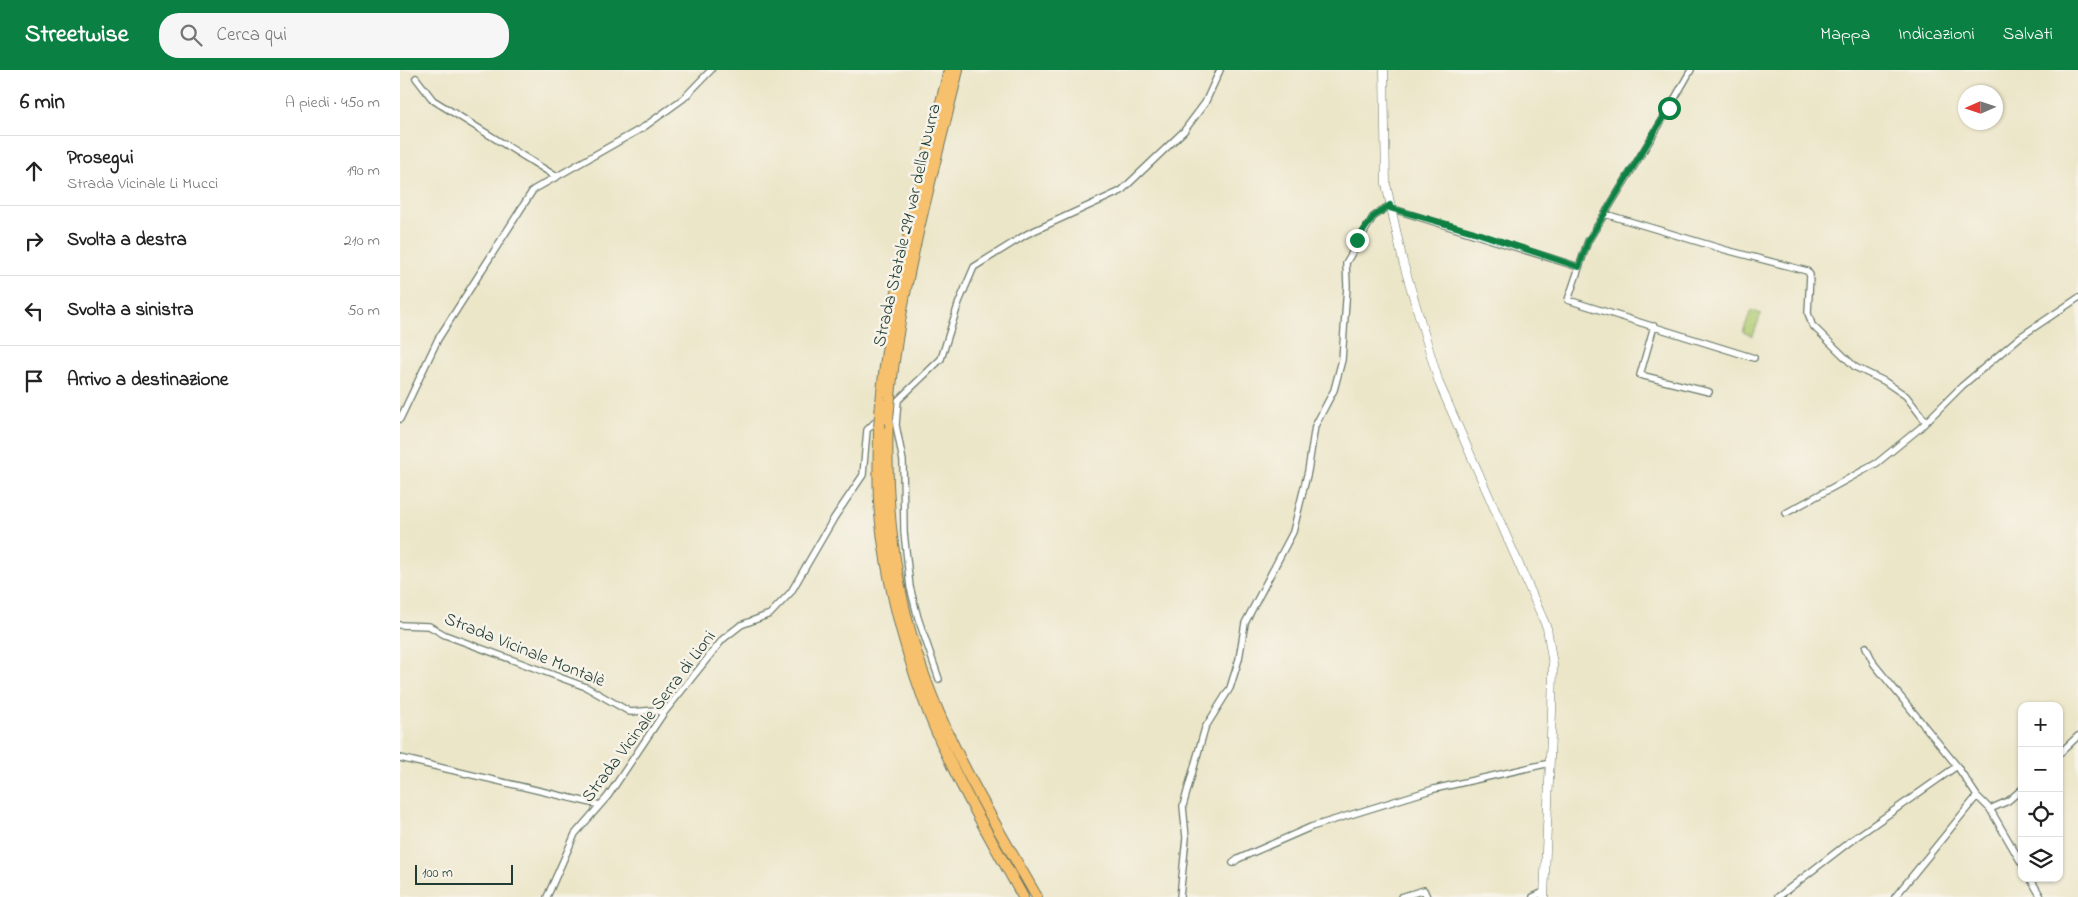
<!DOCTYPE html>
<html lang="it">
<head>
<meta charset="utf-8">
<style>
  :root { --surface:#fff; --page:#f6f6f6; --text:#222; --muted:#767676; --line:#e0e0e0; --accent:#0b8043 }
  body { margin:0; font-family:"Indie Flower",sans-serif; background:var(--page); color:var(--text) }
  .controls { position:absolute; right:15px; bottom:15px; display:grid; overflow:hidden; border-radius:10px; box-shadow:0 1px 4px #0004 }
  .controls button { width:45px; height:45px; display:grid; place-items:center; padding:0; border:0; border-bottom:1px solid var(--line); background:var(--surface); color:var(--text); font:25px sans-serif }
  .compass { position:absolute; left:1558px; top:15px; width:45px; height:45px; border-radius:50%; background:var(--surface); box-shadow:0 1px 4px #0004; rotate:267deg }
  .scale { position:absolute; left:15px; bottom:12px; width:98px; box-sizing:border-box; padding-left:5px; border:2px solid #1f3d34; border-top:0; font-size:14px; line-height:18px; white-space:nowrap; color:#1f3d34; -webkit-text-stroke:4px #f7f3e8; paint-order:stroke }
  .stop { position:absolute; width:15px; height:15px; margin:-11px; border:4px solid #0b8043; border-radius:50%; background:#fff }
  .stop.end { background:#0b8043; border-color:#fff; box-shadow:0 1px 5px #0008 }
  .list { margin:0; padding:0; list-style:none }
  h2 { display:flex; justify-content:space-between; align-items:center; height:65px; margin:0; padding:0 20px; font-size:21px }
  h2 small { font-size:16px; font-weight:400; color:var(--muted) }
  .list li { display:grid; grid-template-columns:32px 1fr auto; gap:15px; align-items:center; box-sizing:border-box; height:70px; padding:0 20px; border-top:1px solid var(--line) }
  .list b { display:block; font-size:19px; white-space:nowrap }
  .list p { margin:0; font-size:16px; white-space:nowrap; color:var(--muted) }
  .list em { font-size:16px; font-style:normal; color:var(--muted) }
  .icon { flex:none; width:28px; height:28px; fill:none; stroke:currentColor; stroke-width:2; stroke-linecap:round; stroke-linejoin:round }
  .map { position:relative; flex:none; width:1678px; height:827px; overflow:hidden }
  header { display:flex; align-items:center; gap:30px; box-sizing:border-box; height:70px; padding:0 25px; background:var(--accent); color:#fff }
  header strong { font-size:24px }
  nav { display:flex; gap:28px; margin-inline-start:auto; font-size:18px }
  .search { width:350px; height:45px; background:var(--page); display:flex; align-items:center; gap:12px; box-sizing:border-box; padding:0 18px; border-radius:20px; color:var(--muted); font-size:19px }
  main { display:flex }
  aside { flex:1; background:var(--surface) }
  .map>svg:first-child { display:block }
  .green { fill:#afcb72; stroke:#678453 }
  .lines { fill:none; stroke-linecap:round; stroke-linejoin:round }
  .minor-casing { stroke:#677868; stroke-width:8 }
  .tertiary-casing { stroke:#677868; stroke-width:9 }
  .trunk-casing { stroke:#677868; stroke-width:12 }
  .minor { stroke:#fff; stroke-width:5.5 }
  .tertiary { stroke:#fff; stroke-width:8 }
  .trunk { stroke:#f7c06c; stroke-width:10 }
  .trunk-bridge-casing { stroke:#677868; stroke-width:12; stroke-linecap:butt }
  .trunk-bridge { stroke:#f7c06c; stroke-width:10 }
  .route { stroke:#0b8043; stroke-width:6 }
  .labels { text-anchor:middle; stroke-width:5; stroke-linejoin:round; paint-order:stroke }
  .street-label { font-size:18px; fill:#1f3d34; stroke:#f7f3e8 }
</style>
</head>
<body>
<header>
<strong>Streetwise</strong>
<div class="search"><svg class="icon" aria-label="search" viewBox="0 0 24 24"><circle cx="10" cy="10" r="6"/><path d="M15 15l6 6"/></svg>Cerca qui</div>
<nav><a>Mappa</a><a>Indicazioni</a><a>Salvati</a></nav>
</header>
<main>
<aside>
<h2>6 min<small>A piedi · 450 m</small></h2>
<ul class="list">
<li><svg class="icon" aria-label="ahead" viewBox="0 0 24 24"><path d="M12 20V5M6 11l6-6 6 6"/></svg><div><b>Prosegui</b><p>Strada Vicinale Li Mucci</p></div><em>190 m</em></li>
<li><svg class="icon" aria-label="right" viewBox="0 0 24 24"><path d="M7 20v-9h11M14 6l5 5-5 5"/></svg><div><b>Svolta a destra</b></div><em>210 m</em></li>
<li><svg class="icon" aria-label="left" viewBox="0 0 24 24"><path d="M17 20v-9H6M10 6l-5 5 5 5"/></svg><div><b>Svolta a sinistra</b></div><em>50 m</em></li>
<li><svg class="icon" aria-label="arrive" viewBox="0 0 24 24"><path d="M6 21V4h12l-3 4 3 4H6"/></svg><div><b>Arrivo a destinazione</b></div></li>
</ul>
</aside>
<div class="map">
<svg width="1678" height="827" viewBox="0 0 1678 827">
  <rect width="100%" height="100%" fill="#f7f3e8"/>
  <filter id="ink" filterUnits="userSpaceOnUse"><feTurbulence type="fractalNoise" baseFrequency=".02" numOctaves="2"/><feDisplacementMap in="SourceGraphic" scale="10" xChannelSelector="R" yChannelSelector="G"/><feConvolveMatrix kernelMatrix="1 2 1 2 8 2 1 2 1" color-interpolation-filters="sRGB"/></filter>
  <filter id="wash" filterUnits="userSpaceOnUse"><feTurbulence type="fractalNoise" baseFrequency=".0096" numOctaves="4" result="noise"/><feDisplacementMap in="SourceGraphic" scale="20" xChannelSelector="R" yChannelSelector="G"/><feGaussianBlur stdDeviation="1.12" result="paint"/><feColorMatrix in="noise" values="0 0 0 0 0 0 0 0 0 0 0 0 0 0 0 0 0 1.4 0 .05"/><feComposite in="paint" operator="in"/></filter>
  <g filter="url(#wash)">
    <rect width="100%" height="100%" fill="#ece6c9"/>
    <path class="green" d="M1351,240L1361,244L1353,266L1343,262Z"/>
  </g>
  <g filter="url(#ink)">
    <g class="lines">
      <g class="minor-casing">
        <path id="minor" d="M1291,0L1263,49L1188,171L1168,230L1354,288
          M16,8L33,30L157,107
          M990,138L1179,197
          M1205,144L1326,180L1407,201L1410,205L1408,243L1412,255L1455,297L1484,311L1506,326L1526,352
          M1254,256L1240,305L1309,322
          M498,330L496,355L503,391L504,462L510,517L518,548L539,609
          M490,338L541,289L559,232L574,197L627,164L721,121L784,61L805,33L820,0
          M0,349L38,269L133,120L244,57L284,28L311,0
          M1386,443L1477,393L1520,358L1562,316L1620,267L1678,228
          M0,555L29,556L45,565L186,617L230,642L257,640L263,644
          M1466,577L1474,594L1557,696L1577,726L1590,739L1622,794
          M1659,684L1678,666
          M0,688L200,735
          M1590,739L1608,731L1622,719
          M833,793L838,789L911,757L1034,719L1150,693
          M1630,808L1641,827
          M147,827L175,764L208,726L263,644L323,569L341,555L370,544L391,522L434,448L463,405L467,360L479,348
          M780,827L786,768L783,736L805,658L830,618L839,589L845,553L893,462L908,401L915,356L934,320L942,290L947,216L946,193L973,147L990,135
          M1001,827L1024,820L1027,827
          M1133,827L1144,822
          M1378,827L1452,770L1557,696
          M1495,827L1577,726"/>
      </g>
      <g class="tertiary-casing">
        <path id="tertiary" d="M984,0L986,114L1003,192L1039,313L1147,558L1153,595L1152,642L1144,827"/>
      </g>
      <g class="trunk-casing">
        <path id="trunk" d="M490,327C500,216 532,108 558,0
          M481,333C491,220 522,110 549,0
          M488,349C485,423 492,499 513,571C539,662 590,745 637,827
          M479,357C479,385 477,415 480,444C486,507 502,571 524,631C549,699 588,763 623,827"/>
      </g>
      <use href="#minor" class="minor"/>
      <use href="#tertiary" class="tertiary"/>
      <use href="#trunk" class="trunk"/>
      <g class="trunk-bridge-casing">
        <path id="trunk-bridge" d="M488,349L490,327
          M479,357L481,333"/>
      </g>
      <use href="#trunk-bridge" class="trunk-bridge"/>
    </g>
  </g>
  <g class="lines" filter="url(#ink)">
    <path class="route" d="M957,170L973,147L990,135V138L1074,162L1179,197L1188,171L1269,38"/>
  </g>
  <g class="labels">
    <g class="street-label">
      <text transform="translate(506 155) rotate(-77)" y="6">Strada Statale 291 var della Nurra</text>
      <text transform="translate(125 579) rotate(22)" y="6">Strada Vicinale Montalè</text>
      <text transform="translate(248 646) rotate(-53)" y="6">Strada Vicinale Serra di Lioni</text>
    </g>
  </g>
</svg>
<div class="controls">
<button>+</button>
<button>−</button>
<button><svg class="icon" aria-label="locate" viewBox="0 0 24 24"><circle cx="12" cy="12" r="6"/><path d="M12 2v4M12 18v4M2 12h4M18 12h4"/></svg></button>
<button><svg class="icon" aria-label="layers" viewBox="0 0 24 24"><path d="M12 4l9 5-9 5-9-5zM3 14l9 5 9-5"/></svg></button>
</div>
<svg class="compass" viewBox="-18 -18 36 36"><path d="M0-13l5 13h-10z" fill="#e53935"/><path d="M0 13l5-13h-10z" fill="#767676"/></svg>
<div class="scale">100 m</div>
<div class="stop" style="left:1269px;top:38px"></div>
<div class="stop end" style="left:957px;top:170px"></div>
</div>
</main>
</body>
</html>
